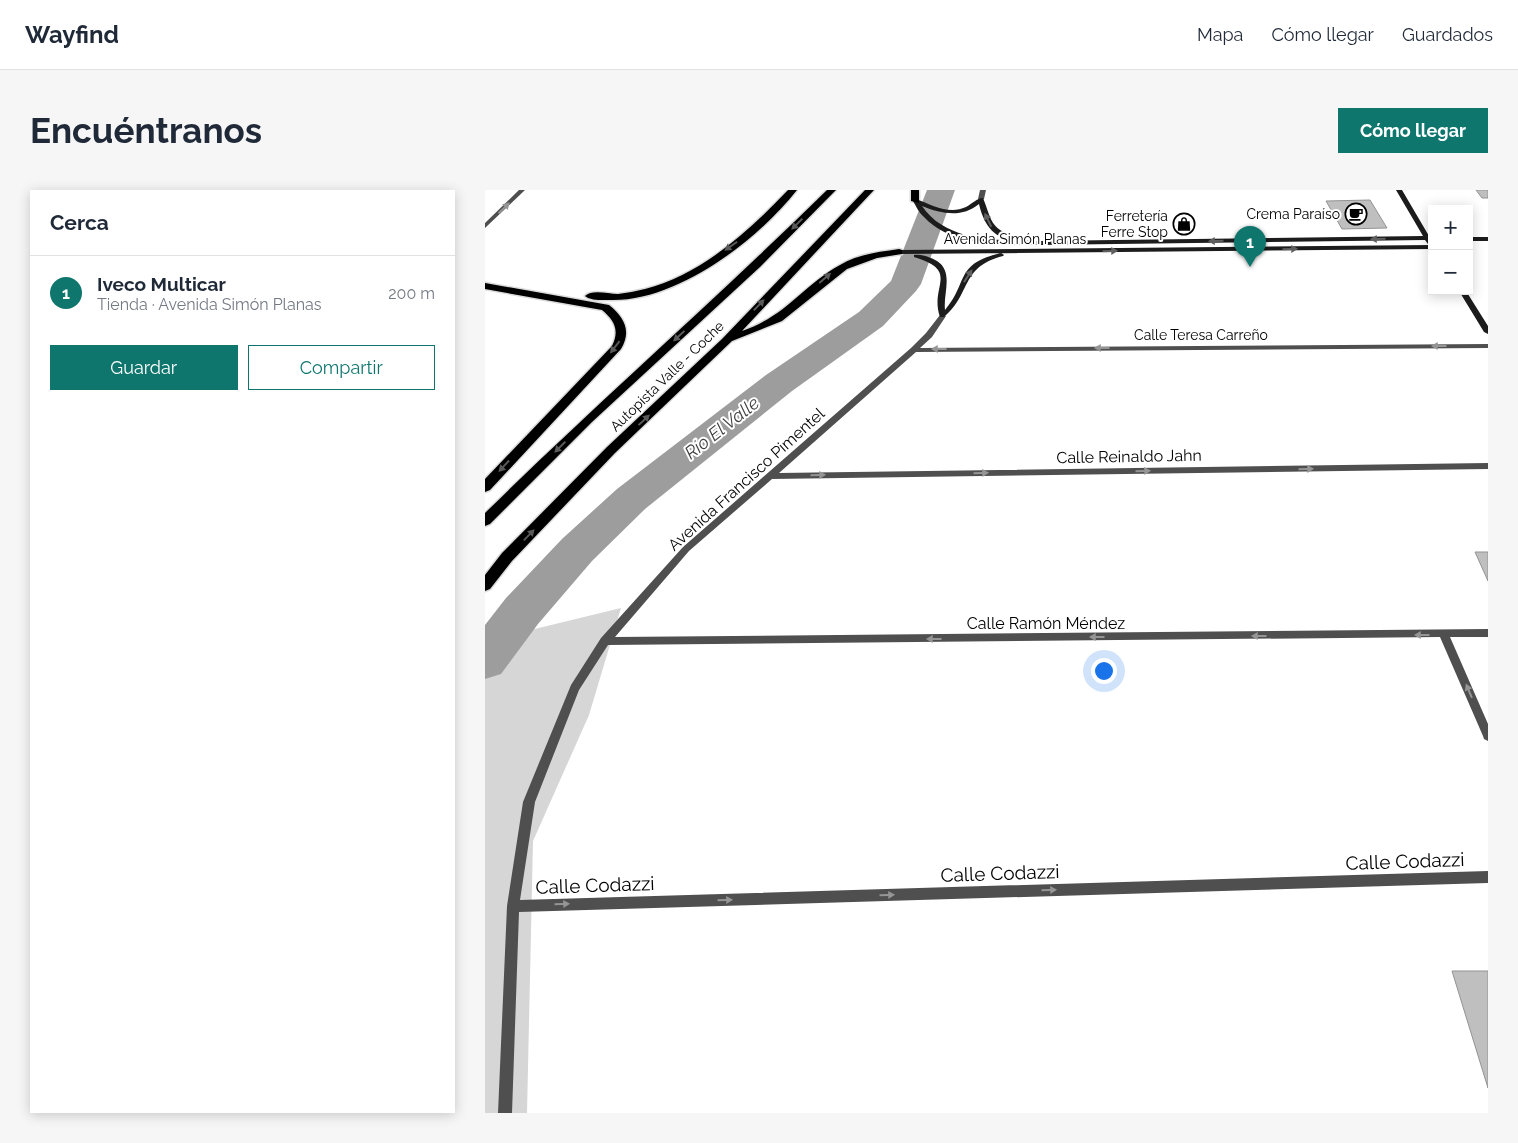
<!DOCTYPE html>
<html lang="es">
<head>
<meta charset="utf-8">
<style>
  :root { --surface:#fff; --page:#f6f6f7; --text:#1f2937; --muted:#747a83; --line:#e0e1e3; --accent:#0f766e }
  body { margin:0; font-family:Raleway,sans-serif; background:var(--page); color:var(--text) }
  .controls { position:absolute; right:15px; top:15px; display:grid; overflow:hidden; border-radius:0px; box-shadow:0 2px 12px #0003 }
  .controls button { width:45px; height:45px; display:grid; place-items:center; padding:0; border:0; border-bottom:1px solid var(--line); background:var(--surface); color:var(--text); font:25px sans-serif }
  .you { position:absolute; left:618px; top:480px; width:18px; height:18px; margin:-12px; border:4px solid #fff; border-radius:50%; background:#1a73e8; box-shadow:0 0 0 8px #1a73e833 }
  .badge { display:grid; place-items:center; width:32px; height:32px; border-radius:50%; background:var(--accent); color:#fff; font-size:16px; font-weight:700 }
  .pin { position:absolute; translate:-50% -41px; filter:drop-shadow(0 1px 2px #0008) }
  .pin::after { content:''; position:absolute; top:26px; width:18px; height:15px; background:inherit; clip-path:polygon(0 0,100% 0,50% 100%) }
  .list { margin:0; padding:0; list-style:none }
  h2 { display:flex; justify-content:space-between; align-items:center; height:65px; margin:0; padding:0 20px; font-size:21px }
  h2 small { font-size:16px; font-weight:400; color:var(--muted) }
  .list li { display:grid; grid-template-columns:32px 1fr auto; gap:15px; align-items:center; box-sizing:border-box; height:75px; padding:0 20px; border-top:1px solid var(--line) }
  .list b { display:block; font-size:19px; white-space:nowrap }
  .list p { margin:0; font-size:16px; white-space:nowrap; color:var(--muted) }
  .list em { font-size:16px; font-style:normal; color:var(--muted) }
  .actions { display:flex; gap:10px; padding:15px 20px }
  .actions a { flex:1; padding:11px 0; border:1px solid var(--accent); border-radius:0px; text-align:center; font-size:18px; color:var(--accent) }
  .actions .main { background:var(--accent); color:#fff }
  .map { position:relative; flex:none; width:1003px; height:923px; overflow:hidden; border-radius:0px }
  header { display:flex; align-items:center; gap:30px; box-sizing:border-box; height:70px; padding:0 25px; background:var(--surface); border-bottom:1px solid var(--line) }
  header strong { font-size:24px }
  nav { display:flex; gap:28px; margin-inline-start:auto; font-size:18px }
  .intro { display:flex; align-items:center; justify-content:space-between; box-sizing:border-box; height:120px; padding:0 30px }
  h1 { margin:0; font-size:35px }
  .button { padding:12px 22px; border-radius:0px; background:var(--accent); color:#fff; font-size:18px; font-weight:700 }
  main { display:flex; gap:30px; padding:0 30px }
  aside { flex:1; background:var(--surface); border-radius:0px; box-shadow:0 2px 12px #0003 }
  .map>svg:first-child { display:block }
  .green { fill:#d6d6d6 }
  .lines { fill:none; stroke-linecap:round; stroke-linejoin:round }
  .river { fill:#9d9d9d; fill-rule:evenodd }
  .building { fill:#bfbfbf; stroke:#939393 }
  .highway-casing { stroke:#dbdbdb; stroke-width:3 }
  .street { fill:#4f4f4f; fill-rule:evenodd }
  .secondary { fill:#1c1c1c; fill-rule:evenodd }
  .highway { fill:#000; fill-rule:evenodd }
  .oneway { fill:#959595 }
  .oneway2 { fill:#606060 }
  .oneway3 { fill:#595959 }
  .labels { text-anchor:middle; stroke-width:4; stroke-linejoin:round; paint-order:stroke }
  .far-poi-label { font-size:14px; fill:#000; stroke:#fff; text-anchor:end }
  .far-street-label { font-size:14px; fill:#000; stroke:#fff }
  .street-label { font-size:16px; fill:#000; stroke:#fff }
  .water-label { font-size:18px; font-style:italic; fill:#3e3e3e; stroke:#fff }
  .near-street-label { font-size:19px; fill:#000; stroke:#fff }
</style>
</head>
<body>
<header>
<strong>Wayfind</strong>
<nav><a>Mapa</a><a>Cómo llegar</a><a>Guardados</a></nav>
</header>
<div class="intro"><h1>Encuéntranos</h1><a class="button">Cómo llegar</a></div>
<main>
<aside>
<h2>Cerca<small></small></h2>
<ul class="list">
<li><span class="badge">1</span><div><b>Iveco Multicar</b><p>Tienda · Avenida Simón Planas</p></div><em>200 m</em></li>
</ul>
<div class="actions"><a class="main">Guardar</a><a>Compartir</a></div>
</aside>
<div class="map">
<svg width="1003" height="923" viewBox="0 0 1003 923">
  <rect width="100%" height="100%" fill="#fff"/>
  <path class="green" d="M136,418L104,525L48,651L42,923H0V451Z"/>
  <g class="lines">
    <path class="river" d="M442,0H470L436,94L431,101L398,136L307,201L160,319L107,371L53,434L16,484L0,489V435L21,408L77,349L132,299L281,185L374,122L406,91Z"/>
  </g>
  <path class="building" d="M991,0H1003V8H997Z
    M885,10L902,38L857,39L841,11Z
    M990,362H1003V391Z
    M967,781H1003V898Z"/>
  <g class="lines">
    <g class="highway-casing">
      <path id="highway" d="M303,0H312C273,50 192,112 125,110C118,110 106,111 100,106C107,99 123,104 133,104C142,103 151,101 160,99C216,85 264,41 303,0Z
        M342,0H351L275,77L107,232L5,334L0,336V323C112,213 230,110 342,0Z
        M380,0H389L257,141C303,125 317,96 355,75C373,64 394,62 414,59L417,60V64L392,68L362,79L297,131L247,151L130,263L27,371L5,399L0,401V385L17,363L122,257L237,149Z
        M426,0H434V13L426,11Z
        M0,93L124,115C139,127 147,141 136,159L5,300L0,302V289L127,156C135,140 129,130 117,120L0,99Z"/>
    </g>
    <path class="street" d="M34,0H40L0,38V33Z
      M495,0H501L499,9L496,11L493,9Z
      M455,125L461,126L447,147L435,158L1003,154V158L431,162L294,283L1003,273V279L287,289L204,361L130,447L1003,439V447H965L1003,534V551L999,549L998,546L955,447L123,455L94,500L50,612L35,710L1003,681V693L34,722L27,923H13L22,716L38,612L86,495L116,448L198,357L426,158L441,143Z"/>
    <path class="secondary" d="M911,0H917L944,46H947V54H943L940,50L553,55C516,54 467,57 439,27C434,23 431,16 428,11L431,9C447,15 464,25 481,17C487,14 492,8 498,8C507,30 504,37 529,47V49C508,50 498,32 494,14C477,28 457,24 437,16C462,53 514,50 553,51L938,46Z
      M984,47H1003V51H984Z
      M947,55V59L414,64L411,62L414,60Z
      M516,63L519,65L518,66C475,77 487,103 459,127H455C444,96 476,81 429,67V65C436,64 445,67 452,71C469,82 458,103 460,120C484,92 469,74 516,63Z
      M974,101H981L1003,136V144L999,142Z"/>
    <use href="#highway" class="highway"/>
  </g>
  <defs><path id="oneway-solid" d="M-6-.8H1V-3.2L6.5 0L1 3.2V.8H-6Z" transform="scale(1.25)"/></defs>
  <g class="oneway">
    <use href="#oneway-solid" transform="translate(19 18) rotate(-44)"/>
    <use href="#oneway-solid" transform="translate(954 156) rotate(180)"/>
    <use href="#oneway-solid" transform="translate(617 158) rotate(180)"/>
    <use href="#oneway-solid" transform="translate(454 159) rotate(180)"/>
    <use href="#oneway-solid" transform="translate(821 279) rotate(-1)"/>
    <use href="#oneway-solid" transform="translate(658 281) rotate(-1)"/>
    <use href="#oneway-solid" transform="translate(496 283) rotate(-1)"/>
    <use href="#oneway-solid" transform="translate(333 285) rotate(-1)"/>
    <use href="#oneway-solid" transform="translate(937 445) rotate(180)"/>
    <use href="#oneway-solid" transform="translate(774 446) rotate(180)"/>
    <use href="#oneway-solid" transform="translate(612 447) rotate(180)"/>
    <use href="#oneway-solid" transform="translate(449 449) rotate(180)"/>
    <use href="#oneway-solid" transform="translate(984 501) rotate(-113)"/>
    <use href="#oneway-solid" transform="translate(564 700) rotate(-2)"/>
    <use href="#oneway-solid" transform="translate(402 705) rotate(-2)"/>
    <use href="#oneway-solid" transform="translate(240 710) rotate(-2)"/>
    <use href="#oneway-solid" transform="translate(77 714) rotate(-2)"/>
  </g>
  <g class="oneway2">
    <use href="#oneway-solid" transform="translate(503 30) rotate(-116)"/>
    <use href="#oneway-solid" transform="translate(893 49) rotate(179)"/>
    <use href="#oneway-solid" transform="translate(731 51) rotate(179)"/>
    <use href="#oneway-solid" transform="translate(805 59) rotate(-1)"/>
    <use href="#oneway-solid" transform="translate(625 61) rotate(-1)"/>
    <use href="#oneway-solid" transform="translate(483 86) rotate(-57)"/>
  </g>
  <g class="oneway3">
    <use href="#oneway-solid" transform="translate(312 34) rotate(136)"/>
    <use href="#oneway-solid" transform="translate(246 56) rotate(145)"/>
    <use href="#oneway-solid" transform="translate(340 88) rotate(-41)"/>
    <use href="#oneway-solid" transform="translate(274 115) rotate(-46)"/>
    <use href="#oneway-solid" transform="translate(194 146) rotate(137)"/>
    <use href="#oneway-solid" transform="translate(130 157) rotate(128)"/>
    <use href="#oneway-solid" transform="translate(159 230) rotate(-43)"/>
    <use href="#oneway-solid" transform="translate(75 257) rotate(135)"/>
    <use href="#oneway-solid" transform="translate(19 276) rotate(133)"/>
    <use href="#oneway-solid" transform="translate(44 345) rotate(-46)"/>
  </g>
  <defs>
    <g id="cafe-ring" transform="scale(1.125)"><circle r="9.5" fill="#fff" stroke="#000" stroke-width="1.5"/><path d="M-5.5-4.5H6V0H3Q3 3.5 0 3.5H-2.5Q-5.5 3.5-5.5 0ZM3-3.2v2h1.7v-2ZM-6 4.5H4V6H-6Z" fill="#000"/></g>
    <g id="shop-ring" transform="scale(1.125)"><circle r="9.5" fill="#fff" stroke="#000" stroke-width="1.5"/><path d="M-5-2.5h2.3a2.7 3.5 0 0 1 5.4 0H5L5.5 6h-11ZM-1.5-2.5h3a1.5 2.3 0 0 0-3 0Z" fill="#000"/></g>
  </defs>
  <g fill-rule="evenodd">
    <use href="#cafe-ring" x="871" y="24"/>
    <use href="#shop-ring" x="699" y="34"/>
  </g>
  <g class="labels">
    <g class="far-poi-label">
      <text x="855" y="29">Crema Paraíso</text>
      <text x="683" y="31">Ferretería<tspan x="683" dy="16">Ferre Stop</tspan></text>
    </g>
    <g class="far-street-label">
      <text x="530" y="54">Avenida Simón Planas</text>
      <text x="716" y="150">Calle Teresa Carreño</text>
      <text transform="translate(182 186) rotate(-44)" y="5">Autopista Valle - Coche</text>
    </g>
    <g class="street-label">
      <text transform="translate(644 266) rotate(-1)" y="6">Calle Reinaldo Jahn</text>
      <text transform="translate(261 289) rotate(-42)" y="6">Avenida Francisco Pimentel</text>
      <text x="561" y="439">Calle Ramón Méndez</text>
    </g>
    <g class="water-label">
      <text transform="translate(237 238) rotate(-38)" y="6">Río El Valle</text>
    </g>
    <g class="near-street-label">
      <text transform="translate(920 671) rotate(-2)" y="7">Calle Codazzi</text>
      <text transform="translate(515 683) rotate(-2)" y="7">Calle Codazzi</text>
      <text transform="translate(110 695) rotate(-2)" y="7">Calle Codazzi</text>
    </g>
  </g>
</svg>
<div class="controls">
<button>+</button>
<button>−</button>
</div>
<div class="you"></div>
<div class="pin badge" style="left:765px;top:77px">1</div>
</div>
</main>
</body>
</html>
